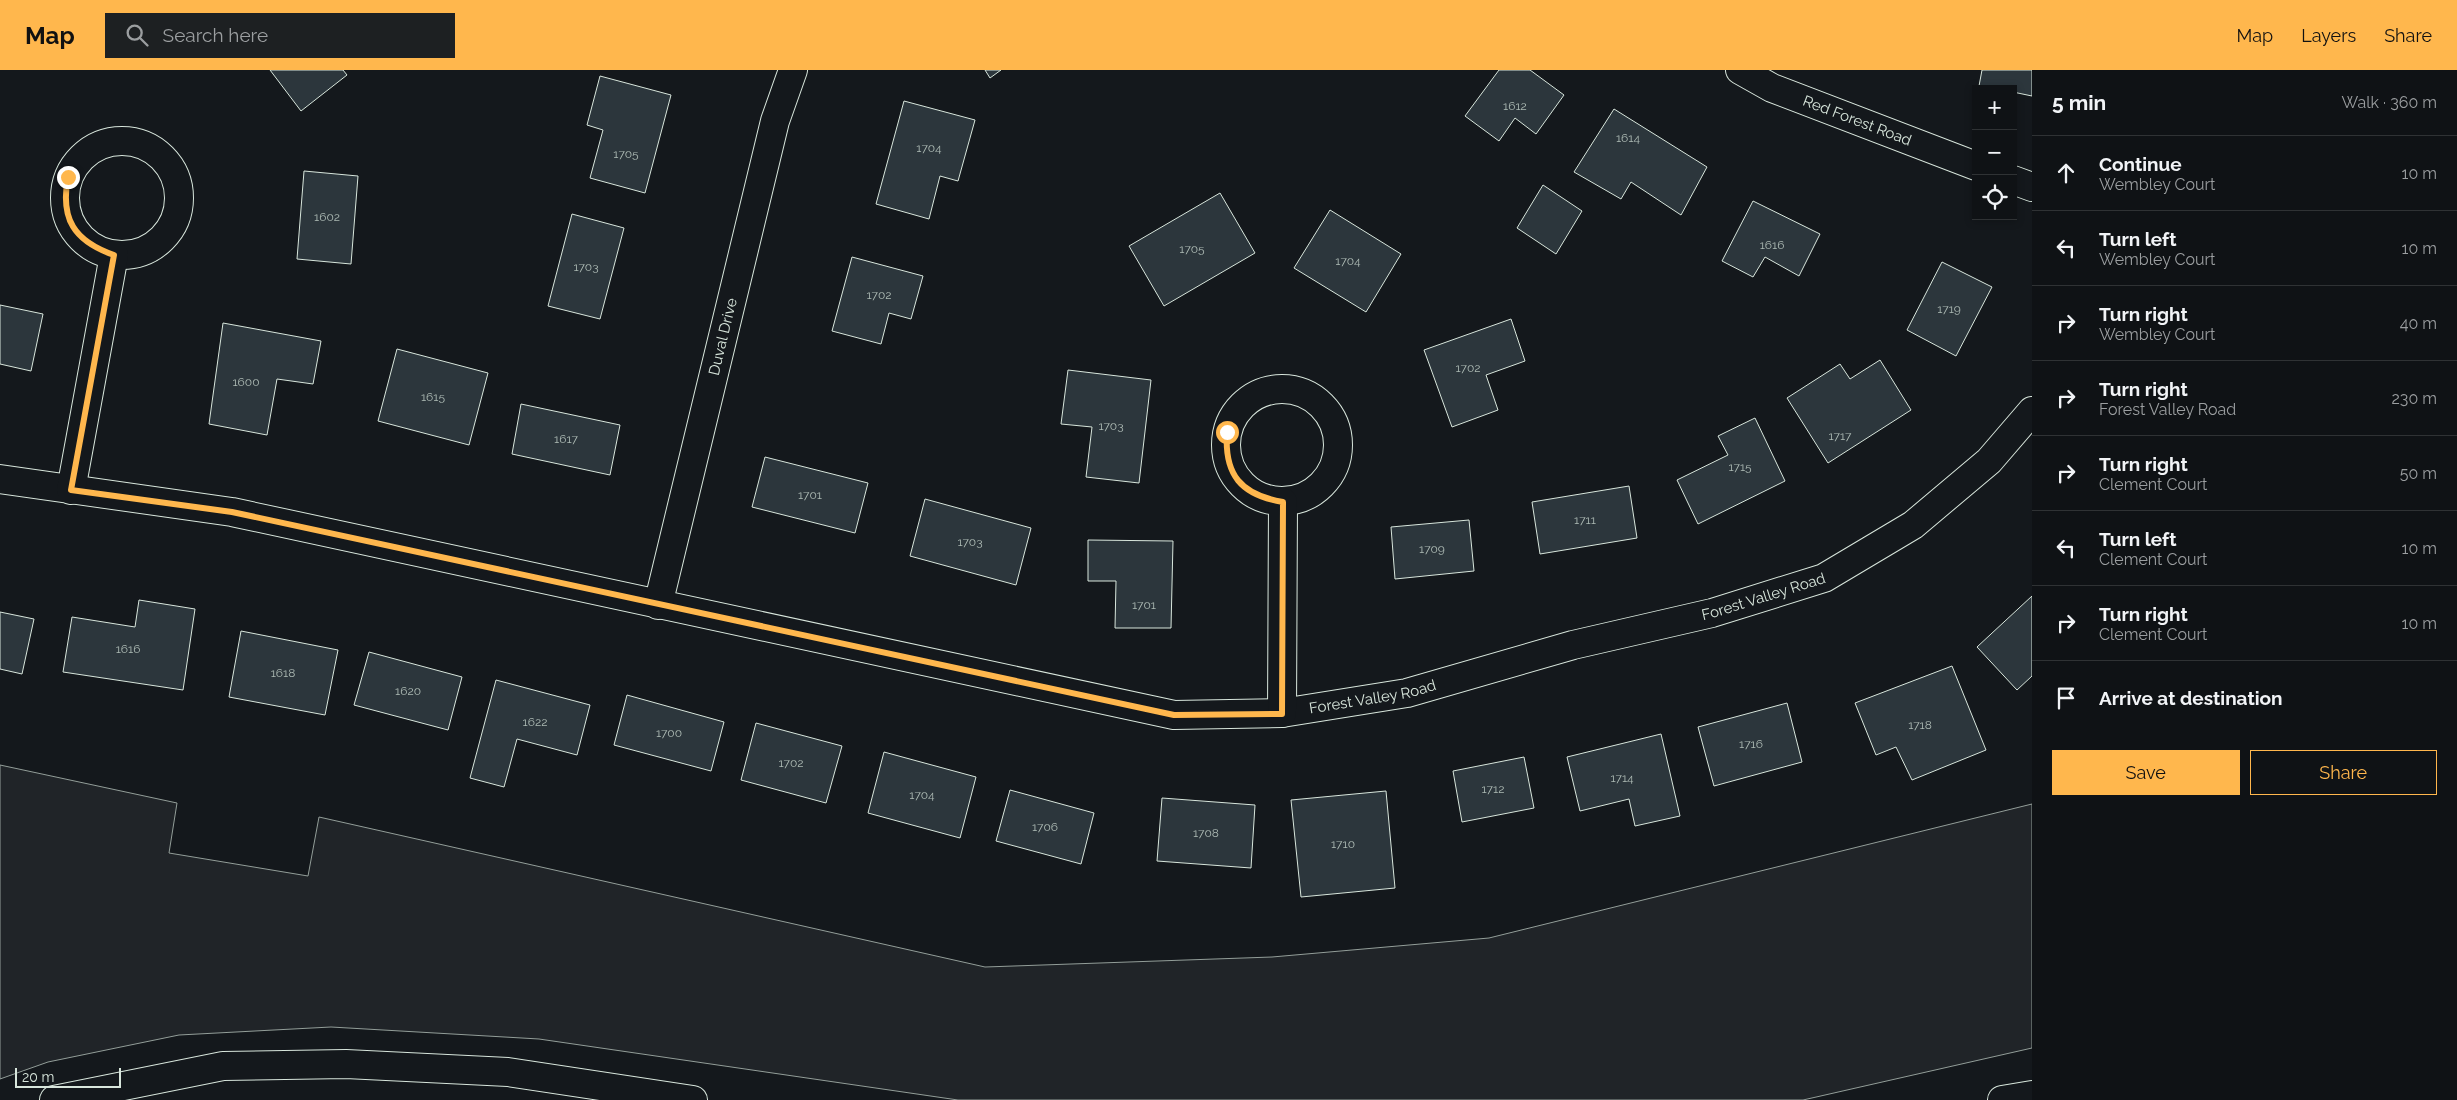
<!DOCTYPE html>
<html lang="en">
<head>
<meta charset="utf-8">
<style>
  :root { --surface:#0f1215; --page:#1d2022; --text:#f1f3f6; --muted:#9b9ea0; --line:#2f3234; --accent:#ffb74d }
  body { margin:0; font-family:Raleway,sans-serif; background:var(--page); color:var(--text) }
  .controls { position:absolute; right:15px; top:15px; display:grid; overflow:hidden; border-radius:0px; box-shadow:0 2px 8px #0003 }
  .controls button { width:45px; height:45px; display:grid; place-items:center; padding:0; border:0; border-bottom:1px solid var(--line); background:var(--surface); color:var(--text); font:25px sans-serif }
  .scale { position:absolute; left:15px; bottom:12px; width:106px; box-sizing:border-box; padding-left:5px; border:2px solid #d8e6dc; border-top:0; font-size:14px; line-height:18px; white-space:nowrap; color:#d8e6dc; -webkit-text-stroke:4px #14181c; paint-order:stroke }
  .stop { position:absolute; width:15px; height:15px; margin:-11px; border:4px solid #ffb74d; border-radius:50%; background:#fff }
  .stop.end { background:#ffb74d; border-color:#fff; box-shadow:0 1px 5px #0008 }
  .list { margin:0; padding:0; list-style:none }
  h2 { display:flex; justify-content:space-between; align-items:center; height:65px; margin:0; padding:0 20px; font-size:21px }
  h2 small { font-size:16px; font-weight:400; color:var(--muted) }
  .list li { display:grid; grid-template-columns:32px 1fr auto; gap:15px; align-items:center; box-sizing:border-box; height:75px; padding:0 20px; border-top:1px solid var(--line) }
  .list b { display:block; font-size:19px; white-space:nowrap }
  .list p { margin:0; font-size:16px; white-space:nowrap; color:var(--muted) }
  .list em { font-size:16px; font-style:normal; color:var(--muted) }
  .actions { display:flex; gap:10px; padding:15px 20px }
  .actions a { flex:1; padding:11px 0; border:1px solid var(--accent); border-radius:0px; text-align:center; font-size:18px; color:var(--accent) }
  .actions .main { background:var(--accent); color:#111 }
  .icon { flex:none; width:28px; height:28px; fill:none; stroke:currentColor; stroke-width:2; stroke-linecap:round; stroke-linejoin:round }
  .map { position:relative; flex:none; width:2032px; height:1030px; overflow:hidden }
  header { display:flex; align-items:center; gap:30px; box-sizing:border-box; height:70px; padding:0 25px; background:var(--accent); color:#111 }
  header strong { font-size:24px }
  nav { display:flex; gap:28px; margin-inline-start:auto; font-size:18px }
  .search { width:350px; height:45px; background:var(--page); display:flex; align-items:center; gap:12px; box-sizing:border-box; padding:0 18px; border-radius:0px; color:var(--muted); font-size:19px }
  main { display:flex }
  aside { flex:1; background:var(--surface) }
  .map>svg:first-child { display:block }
  .green { fill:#202428; stroke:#939e99 }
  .building { fill:#2c363c; stroke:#d8e6dc }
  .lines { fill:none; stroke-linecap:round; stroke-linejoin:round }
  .minor-casing { stroke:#d8e6dc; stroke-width:30 }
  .highway-casing { stroke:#d8e6dc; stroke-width:30 }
  .minor { stroke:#14181c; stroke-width:28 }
  .highway { stroke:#14181c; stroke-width:28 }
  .route { stroke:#ffb74d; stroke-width:6 }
  .labels { text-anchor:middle; stroke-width:4; stroke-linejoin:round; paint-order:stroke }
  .number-label { font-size:12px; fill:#adbab4 }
  .street-label { font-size:15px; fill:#d8e6dc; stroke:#14181c }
</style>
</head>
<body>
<header>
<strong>Map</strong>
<div class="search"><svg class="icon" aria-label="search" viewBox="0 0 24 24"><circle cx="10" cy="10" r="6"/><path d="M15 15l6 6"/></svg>Search here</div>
<nav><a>Map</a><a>Layers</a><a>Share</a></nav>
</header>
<main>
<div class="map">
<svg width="2032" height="1030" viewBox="0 0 2032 1030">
  <rect width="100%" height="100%" fill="#14181c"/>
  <path class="green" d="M0,695L177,733L169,783L308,806L319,747L985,897L1272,887L1489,868L2032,734V978L1803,1030H958L539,969L331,957L179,965L48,992L0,1009Z"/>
  <path class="building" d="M270,0H343L347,5L301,41Z
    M985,0H1001L990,8Z
    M1499,0H1530L1564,25L1536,64L1515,48L1499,71L1465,46Z
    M1982,0H2032V26L2013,22V19L1979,16Z
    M600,6L671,25L645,123L590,108L603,60L587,55Z
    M904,31L975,50L958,111L940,106L929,149L876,134Z
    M1614,39L1707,97L1681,145L1631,112L1621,129L1574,102Z
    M304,101L358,106L351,194L297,189Z
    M1543,115L1582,141L1556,184L1517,158Z
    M1220,123L1255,183L1164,236L1129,176Z
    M1753,131L1820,164L1799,206L1765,187L1753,207L1722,191Z
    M1330,140L1401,184L1366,242L1294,198Z
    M572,144L624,158L600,249L548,236Z
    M852,187L923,206L911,249L889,243L881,274L832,261Z
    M1942,192L1992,217L1956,286L1907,260Z
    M0,235L43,244L31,301L0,294Z
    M1511,249L1525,291L1486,305L1498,340L1452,357L1424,280Z
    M223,253L321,271L313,314L277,309L267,365L209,354Z
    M397,279L488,303L469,375L378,351Z
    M1880,290L1911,340L1828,393L1787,328L1840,294L1850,309Z
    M1068,300L1151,310L1139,413L1086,407L1092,357L1061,354Z
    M521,334L620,355L610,405L512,384Z
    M1755,348L1785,411L1698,454L1677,410L1728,385L1718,366Z
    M765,387L868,413L855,463L752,437Z
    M1629,416L1637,468L1540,484L1532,432Z
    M925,429L1031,458L1016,515L910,486Z
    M1469,450L1474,501L1395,509L1391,457Z
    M1088,470L1173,471L1171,558H1115L1116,511H1088Z
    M2032,526V606L2017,620L1977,577Z
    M139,530L195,539L183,620L63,602L72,547L135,557Z
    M0,542L34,549L22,604L0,599Z
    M241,561L338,580L325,645L229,627Z
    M369,582L462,607L448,660L354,635Z
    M1952,596L1986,680L1912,710L1896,677L1876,685L1855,633Z
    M496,610L590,635L577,685L517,669L504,717L470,708Z
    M627,625L724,652L711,701L614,675Z
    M1787,633L1802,692L1714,716L1698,657Z
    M756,653L842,676L826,733L741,710Z
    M1661,664L1680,746L1635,756L1629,729L1580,741L1567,687Z
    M884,682L976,707L960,768L868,743Z
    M1524,687L1534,738L1462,752L1453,701Z
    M1010,720L1094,743L1081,794L996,771Z
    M1386,721L1395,818L1301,827L1291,730Z
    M1162,728L1255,735L1251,798L1157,791Z"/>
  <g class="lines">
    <g class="minor-casing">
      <g id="minor">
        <path id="s1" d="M1740,0L1772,18L1976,96"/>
        <circle cx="122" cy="128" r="57"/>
        <path d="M2013,110L2032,117"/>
        <circle cx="1282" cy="375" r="56"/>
        <path id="s2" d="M0,409L232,442L1174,645L1282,643L1407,623L1573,575L1712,543L1824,508L1913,455L1989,391L2032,341"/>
        <path d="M71,420L114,185"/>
        <path id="s3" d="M658,535L775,51L793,0"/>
        <path d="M1282,643L1283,432"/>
      </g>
    </g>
    <g class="highway-casing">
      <path id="highway" d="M54,1030L223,996L346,994L508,1002L693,1030
        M2002,1030L2032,1025"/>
    </g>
    <use href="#minor" class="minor"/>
    <use href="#highway" class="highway"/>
  </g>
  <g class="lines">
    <path class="route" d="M68,107C60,149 74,171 114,185L71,420L232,442L1174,645L1282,644L1283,432C1241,425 1224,405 1227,362"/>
  </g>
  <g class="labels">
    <g class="number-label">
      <text x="1515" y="40">1612</text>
      <text x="1628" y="72">1614</text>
      <text x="929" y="82">1704</text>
      <text x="626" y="88">1705</text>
      <text x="327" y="151">1602</text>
      <text x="1772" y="179">1616</text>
      <text x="1192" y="183">1705</text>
      <text x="1348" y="195">1704</text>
      <text x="586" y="201">1703</text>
      <text x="879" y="229">1702</text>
      <text x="1949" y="243">1719</text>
      <text x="1468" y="302">1702</text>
      <text x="246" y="316">1600</text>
      <text x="433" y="331">1615</text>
      <text x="1111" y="360">1703</text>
      <text x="1840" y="370">1717</text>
      <text x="566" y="373">1617</text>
      <text x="1740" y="401">1715</text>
      <text x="810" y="429">1701</text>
      <text x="1585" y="454">1711</text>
      <text x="970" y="476">1703</text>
      <text x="1432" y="483">1709</text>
      <text x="1144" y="539">1701</text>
      <text x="128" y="583">1616</text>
      <text x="283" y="607">1618</text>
      <text x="408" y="625">1620</text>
      <text x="535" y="656">1622</text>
      <text x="1920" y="659">1718</text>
      <text x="669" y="667">1700</text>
      <text x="1751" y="678">1716</text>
      <text x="791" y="697">1702</text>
      <text x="1622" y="712">1714</text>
      <text x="1493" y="723">1712</text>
      <text x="922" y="729">1704</text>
      <text x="1045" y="761">1706</text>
      <text x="1206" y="767">1708</text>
      <text x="1343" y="778">1710</text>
    </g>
    <g class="street-label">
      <text dy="5" stroke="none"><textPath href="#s1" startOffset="128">Red Forest Road</textPath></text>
      <text dy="5" stroke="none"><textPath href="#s3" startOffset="276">Duval Drive</textPath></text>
      <text dy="5" stroke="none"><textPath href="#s2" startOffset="1802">Forest Valley Road</textPath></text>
      <text dy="5" stroke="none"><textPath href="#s2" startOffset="1398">Forest Valley Road</textPath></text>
    </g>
  </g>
</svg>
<div class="controls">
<button>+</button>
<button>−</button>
<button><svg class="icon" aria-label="locate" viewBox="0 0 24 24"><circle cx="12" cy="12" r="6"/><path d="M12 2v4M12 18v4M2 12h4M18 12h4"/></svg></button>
</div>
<div class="scale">20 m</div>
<div class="stop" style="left:1227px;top:362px"></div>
<div class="stop end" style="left:68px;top:107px"></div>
</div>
<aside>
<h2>5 min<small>Walk · 360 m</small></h2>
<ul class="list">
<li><svg class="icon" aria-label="ahead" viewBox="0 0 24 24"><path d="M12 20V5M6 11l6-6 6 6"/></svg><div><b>Continue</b><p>Wembley Court</p></div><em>10 m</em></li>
<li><svg class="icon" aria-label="left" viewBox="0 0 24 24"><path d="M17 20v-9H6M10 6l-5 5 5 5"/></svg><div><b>Turn left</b><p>Wembley Court</p></div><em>10 m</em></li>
<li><svg class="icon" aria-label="right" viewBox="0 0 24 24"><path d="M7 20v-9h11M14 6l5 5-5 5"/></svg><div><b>Turn right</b><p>Wembley Court</p></div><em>40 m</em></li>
<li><svg class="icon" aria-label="right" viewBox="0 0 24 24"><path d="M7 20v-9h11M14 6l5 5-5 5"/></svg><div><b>Turn right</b><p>Forest Valley Road</p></div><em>230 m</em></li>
<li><svg class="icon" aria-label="right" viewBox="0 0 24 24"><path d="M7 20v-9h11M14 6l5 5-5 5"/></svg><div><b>Turn right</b><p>Clement Court</p></div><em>50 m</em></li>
<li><svg class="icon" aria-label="left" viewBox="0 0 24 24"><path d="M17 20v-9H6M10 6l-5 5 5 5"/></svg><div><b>Turn left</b><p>Clement Court</p></div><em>10 m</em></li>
<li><svg class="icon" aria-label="right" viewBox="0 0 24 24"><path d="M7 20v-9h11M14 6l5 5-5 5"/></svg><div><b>Turn right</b><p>Clement Court</p></div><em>10 m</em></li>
<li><svg class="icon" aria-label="arrive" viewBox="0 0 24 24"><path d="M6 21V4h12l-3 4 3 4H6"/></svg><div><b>Arrive at destination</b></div></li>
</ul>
<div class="actions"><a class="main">Save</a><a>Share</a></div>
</aside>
</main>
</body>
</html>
